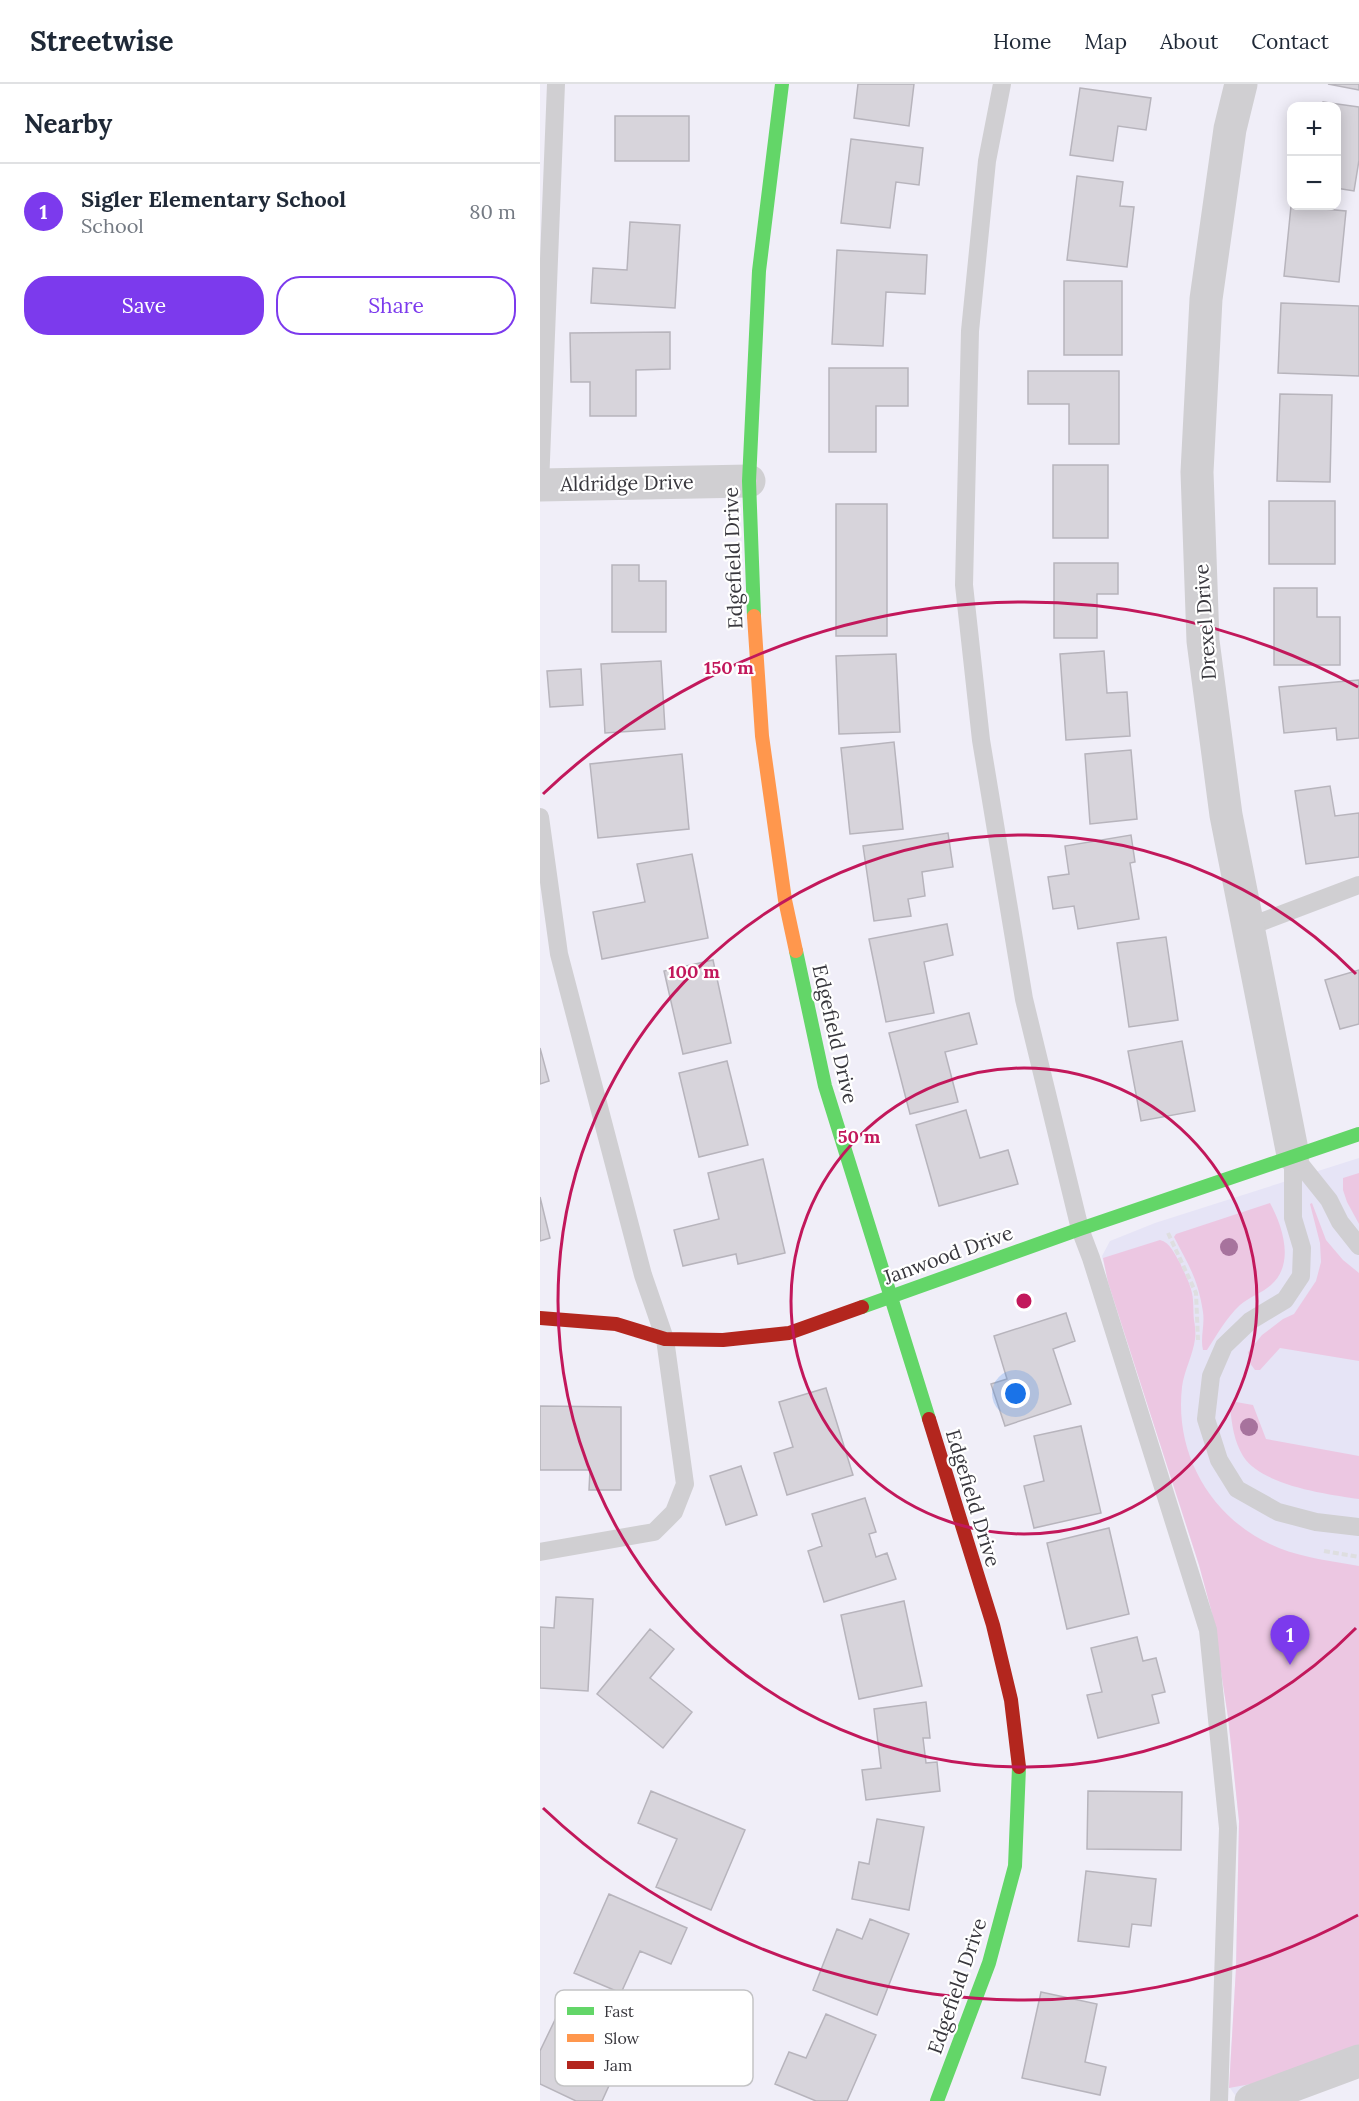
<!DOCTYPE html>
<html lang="en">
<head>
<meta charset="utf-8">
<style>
  :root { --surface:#fff; --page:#f2f2f3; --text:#1f2937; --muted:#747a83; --line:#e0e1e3; --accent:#7c3aed }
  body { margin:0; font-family:Lora,serif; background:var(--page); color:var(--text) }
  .controls { position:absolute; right:18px; top:18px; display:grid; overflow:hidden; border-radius:12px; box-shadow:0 3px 15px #0003 }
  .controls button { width:54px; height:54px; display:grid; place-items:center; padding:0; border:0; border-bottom:2px solid var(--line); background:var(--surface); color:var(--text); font:30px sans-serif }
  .you { position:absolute; left:476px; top:1310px; width:21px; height:21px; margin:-15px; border:4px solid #fff; border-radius:50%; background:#1a73e8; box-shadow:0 0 0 9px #1a73e833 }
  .badge { display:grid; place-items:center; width:39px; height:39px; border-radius:50%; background:var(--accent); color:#fff; font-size:20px; font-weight:700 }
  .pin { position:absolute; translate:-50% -50px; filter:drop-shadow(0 2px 3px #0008) }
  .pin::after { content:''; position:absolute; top:32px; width:21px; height:18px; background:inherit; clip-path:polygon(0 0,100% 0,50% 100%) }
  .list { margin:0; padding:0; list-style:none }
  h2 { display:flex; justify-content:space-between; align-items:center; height:78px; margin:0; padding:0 24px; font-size:26px }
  h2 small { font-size:20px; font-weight:400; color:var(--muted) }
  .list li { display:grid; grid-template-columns:39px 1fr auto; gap:18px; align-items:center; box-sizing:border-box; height:96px; padding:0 24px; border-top:2px solid var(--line) }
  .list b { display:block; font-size:22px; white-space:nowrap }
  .list p { margin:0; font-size:20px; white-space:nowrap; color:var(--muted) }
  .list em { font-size:20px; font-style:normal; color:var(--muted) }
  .actions { display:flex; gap:12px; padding:18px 24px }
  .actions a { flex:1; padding:14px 0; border:2px solid var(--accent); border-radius:24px; text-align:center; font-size:21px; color:var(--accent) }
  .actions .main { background:var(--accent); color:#fff }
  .map { position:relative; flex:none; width:819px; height:2017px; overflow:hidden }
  header { display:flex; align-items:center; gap:36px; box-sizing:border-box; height:84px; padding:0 30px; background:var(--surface); border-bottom:2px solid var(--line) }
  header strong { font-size:28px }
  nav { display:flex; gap:33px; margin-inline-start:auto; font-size:21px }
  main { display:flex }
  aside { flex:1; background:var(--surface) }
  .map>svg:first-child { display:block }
  .built { fill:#e6e4f6 }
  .green { fill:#ecc7e2 }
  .building { fill:#d7d4db; stroke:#b7b4bc; stroke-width:1.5 }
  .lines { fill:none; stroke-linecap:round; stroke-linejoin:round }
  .path { stroke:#dedee0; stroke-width:4; stroke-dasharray:6 3; stroke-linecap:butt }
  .lane { stroke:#d0cfd2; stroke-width:18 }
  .street { stroke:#d0cfd2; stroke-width:33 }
  .fast { stroke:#63d668; stroke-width:14 }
  .slow { stroke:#ff974d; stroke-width:14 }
  .jam { stroke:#b3261e; stroke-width:14 }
  .tree { fill:#a7739d }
  .ring { fill:none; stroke:#c2185b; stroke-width:3 }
  .labels { text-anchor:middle; stroke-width:4.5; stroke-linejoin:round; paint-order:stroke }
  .street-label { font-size:20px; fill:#38373d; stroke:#fff }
  .key { fill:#fff; stroke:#c3c3c5; stroke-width:1.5 }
  .key-label { font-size:16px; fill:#38373d }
  .centre { fill:#c2185b; stroke:#fff; stroke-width:3 }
  .ring-label { font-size:18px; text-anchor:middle; font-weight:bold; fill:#c2185b; stroke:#fff; stroke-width:4.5; stroke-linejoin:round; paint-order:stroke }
</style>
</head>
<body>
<header>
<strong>Streetwise</strong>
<nav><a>Home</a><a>Map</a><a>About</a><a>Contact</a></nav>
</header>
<main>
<aside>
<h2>Nearby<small></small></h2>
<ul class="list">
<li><span class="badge">1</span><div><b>Sigler Elementary School</b><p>School</p></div><em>80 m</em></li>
</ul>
<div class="actions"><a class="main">Save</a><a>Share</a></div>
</aside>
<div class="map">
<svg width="819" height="2017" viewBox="0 0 819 2017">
  <rect width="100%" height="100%" fill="#f0eef8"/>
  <path class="built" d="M819,1074V1976L697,2014L690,2004V1986L696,1884L699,1737L688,1633L672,1529L659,1481L568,1198L562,1172L570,1157L615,1139Z"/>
  <path class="green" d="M819,1089V1140L807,1118L803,1106V1094Z
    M730,1119C743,1143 755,1180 731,1201C722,1209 709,1213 700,1221C686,1234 677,1251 667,1266H663C660,1254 665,1241 663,1228C658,1195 649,1182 634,1153L636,1150Z
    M772,1119L786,1156L803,1176L819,1189V1277L740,1264L720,1286H715L709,1278L708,1268L722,1251L743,1235L754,1230L776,1197L781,1178L780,1159L770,1120Z
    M620,1156C630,1158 635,1171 640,1179C644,1188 650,1199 652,1209C654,1218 653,1228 654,1236C655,1242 656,1249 655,1255C653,1271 644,1287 642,1303C634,1373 674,1438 739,1464C764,1474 792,1477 819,1482V1961L722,1998L689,2004L696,1884L699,1737L688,1633L672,1529L659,1481L568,1198L563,1174Z
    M696,1318L713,1321L726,1355L819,1372V1415C787,1410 722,1402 703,1372C694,1357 692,1341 690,1323Z"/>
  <path class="building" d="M318,0H374L369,42L314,34Z
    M788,0H819V6Z
    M540,4L611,14L606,46L578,42L573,77L530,71Z
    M783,18L819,23V76L814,107L796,104V22H782Z
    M75,32H149V77H75Z
    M311,55L383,64L379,101L356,98L350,144L301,139Z
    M537,92L583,98L580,122L594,123L587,183L527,176Z
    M751,122L806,127L799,198L744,192Z
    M90,138L140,141L135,224L51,219L53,184L87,186Z
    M297,166L387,171L385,210L346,208L343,262L292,260Z
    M524,197H582V271H524Z
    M741,219L819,222V292L738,289Z
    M130,248V285L96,286V332H50V298H31L30,249Z
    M289,284H368V322H336V368H289Z
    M488,287H579V360H529V320H488Z
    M740,310L792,311L790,398L737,397Z
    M513,381H568V454H513Z
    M729,417H795V480H729Z
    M296,420H347V552H296Z
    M514,479H578V510H557V554H514Z
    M72,481H99V497H126V548H72Z
    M734,504H777V533H800V581H734Z
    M564,567L567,609L587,608L590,652L526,656L520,570Z
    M356,570L360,648L299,650L296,572Z
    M121,577L125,645L65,649L61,580Z
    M41,585L43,621L10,623L7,587Z
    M819,596V654L797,656L796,644L744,649L739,603Z
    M354,658L363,745L310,750L301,664Z
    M591,666L597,735L550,740L545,670Z
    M142,670L149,745L58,754L50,680Z
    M790,702L795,732L819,729V773L766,780L755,707Z
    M408,749L413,783L382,788L385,812L368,815L371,832L334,837L323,762Z
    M591,751L595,778L590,779L599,835L538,845L534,822L513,825L508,793L529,790L525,762Z
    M152,770L168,854L62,875L53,828L105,818L97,780Z
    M407,840L413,871L384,878L394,929L346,938L329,855Z
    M626,853L638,936L589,943L577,859Z
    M173,876L191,959L143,970L124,887Z
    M819,886V940L800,945L785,896Z
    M429,929L437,960L405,968L418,1018L370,1030L349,949Z
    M642,957L655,1027L601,1037L588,967Z
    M0,964L9,997L0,1000Z
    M187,977L208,1061L159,1073L139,989Z
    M426,1026L440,1074L468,1066L478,1100L399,1122L376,1041Z
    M223,1075L245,1169L198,1180L196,1170L143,1182L134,1146L179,1135L168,1089Z
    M0,1113L10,1154L0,1157Z
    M526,1229L535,1257L513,1265L531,1320L465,1342L451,1300L467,1295L454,1252Z
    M286,1304L313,1391L247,1411L234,1369L253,1363L239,1318Z
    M0,1322L81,1323V1406H49L50,1386H0Z
    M541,1342L561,1429L494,1444L484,1402L504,1397L494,1352Z
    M201,1382L217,1431L186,1441L170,1392Z
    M325,1414L336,1448L329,1450L336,1473L347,1469L356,1495L284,1518L268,1467L282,1462L272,1430Z
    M569,1444L589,1530L527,1545L507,1459Z
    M16,1513L53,1515L48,1607L0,1604V1543L14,1544Z
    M364,1517L382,1602L319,1615L301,1531Z
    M110,1545L134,1565L110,1594L152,1628L123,1664L57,1610Z
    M597,1553L603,1577L616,1574L625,1608L612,1611L619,1639L558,1654L547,1611L562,1608L551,1564Z
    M386,1618L390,1654H383L386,1679L397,1678L400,1707L326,1716L322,1686L341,1684L334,1625Z
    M111,1707L205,1746L171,1826L116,1803L137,1755L98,1739Z
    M548,1707L642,1708L641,1766L547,1765Z
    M337,1735L384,1743L369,1826L312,1815L319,1778L329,1780Z
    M546,1787L616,1795L611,1842L592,1840L589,1863L538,1857Z
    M69,1810L147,1844L131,1880L100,1867L81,1909L34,1889Z
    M330,1835L369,1850L337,1931L273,1906L297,1845L322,1855Z
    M501,1908L557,1920L545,1978L566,1983L560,2011L482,1994Z
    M25,1915L69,1936L46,1983L72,1995L62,2017H36L0,2000V1967Z
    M286,1930L336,1951L307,2017H276L235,2000L249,1968L266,1974Z"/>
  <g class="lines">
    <path class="path" d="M628,1149L656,1209L658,1256
      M784,1467L819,1473"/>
    <path class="lane" d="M462,0L447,77L430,247L424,501L441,656L484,915L540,1145L551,1174L668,1546L688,1744L679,2017
      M0,401L16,0
      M0,733L19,870L103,1191L125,1255L145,1400L134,1428L114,1448L0,1468
      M708,843L819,801
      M819,1162L800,1138L789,1116L753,1071V1134L762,1164L761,1192L745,1216L710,1237L684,1262L671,1292L666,1335L679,1376L697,1405L738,1428L776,1438L819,1443"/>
    <path class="street" d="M701,0L690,45L666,215L657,388L663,557L686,731L753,1071
      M0,401L209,397
      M711,2017L819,1977"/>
    <path class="fast" d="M214,532L209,397L219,187L242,0
      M256,867L285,1002L389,1335
      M322,1223L540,1145L819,1050
      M397,2017L449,1879L475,1782L479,1683"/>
    <path class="slow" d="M214,532L222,652L245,816L256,867"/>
    <path class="jam" d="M0,1234L76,1240L125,1255L183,1256L249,1249L322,1223
      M389,1335L453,1541L471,1616L479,1683"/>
  </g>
  <g class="tree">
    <circle cx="689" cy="1163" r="9"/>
    <circle cx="709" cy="1343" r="9"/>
  </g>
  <g class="ring">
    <circle cx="484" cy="1217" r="233"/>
    <path d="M816 1544A466 466 0 1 1 816 890"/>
    <path d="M818 1831A699 699 0 0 1 3 1724M3 710A699 699 0 0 1 818 603"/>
  </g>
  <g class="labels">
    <g class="street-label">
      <text transform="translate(87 399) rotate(-1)" y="7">Aldridge Drive</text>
      <text transform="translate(193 474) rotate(-92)" y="7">Edgefield Drive</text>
      <text transform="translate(665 538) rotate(-94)" y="7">Drexel Drive</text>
      <text transform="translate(295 950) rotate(77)" y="7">Edgefield Drive</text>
      <text transform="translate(408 1171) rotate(-20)" y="7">Janwood Drive</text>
      <text transform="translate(433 1414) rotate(73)" y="7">Edgefield Drive</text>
      <text transform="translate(417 1902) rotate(-71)" y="7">Edgefield Drive</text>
    </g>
  </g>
  <rect x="15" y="1906" width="198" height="96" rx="9" class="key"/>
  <rect x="27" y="1923" width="27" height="8" fill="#63d668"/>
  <rect x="27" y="1950" width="27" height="8" fill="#ff974d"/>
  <rect x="27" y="1977" width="27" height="8" fill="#b3261e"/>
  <g class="key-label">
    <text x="64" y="1933">Fast</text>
    <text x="64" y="1960">Slow</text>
    <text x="64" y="1987">Jam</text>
  </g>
  <circle cx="484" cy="1217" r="9" class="centre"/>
  <g class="ring-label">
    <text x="189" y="590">150 m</text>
    <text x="154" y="894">100 m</text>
    <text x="319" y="1059">50 m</text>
  </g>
</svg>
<div class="controls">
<button>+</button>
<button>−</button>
</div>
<div class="you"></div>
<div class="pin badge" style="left:750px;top:1581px">1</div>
</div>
</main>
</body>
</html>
